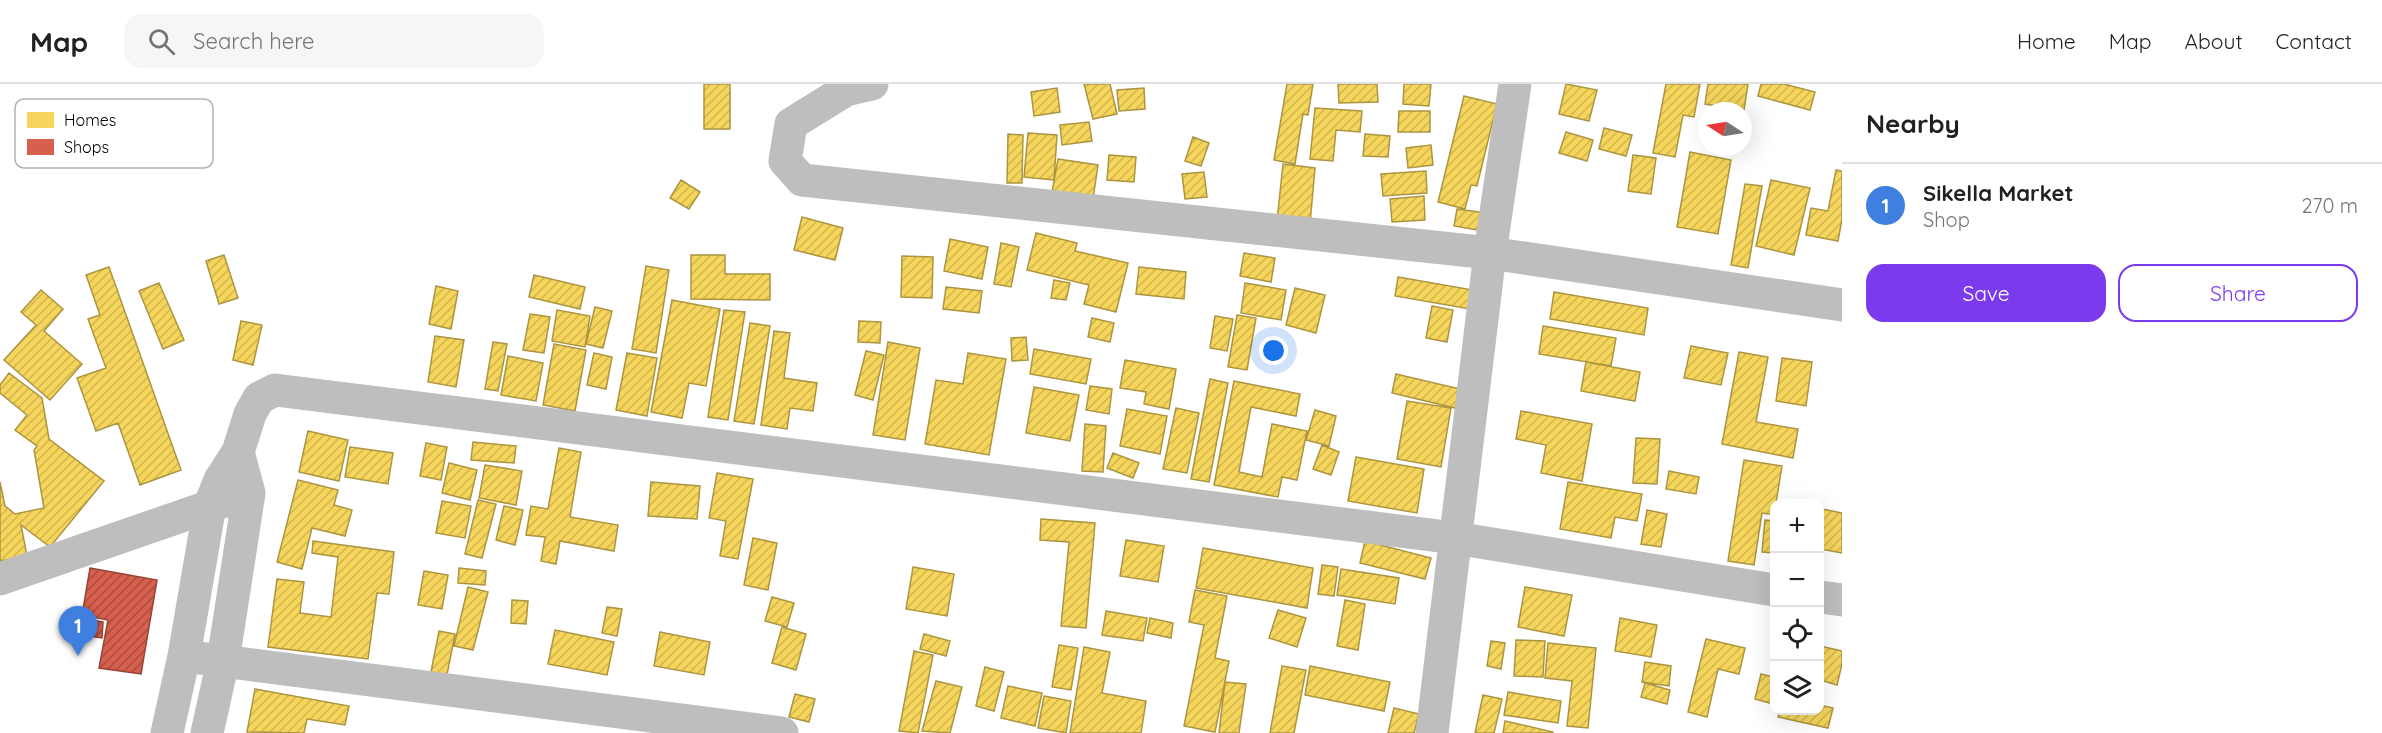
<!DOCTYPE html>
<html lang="en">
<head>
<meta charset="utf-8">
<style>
  :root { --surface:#fff; --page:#f6f6f6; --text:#202124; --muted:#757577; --line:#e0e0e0; --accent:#7c3aed }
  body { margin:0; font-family:Quicksand,sans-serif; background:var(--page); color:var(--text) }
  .controls { position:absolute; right:18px; bottom:18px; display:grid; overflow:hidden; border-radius:12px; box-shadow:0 6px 24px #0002 }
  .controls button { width:54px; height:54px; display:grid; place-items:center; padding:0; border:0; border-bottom:2px solid var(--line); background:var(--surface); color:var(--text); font:30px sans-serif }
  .compass { position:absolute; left:1698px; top:18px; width:54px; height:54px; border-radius:50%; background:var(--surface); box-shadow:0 6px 24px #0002; rotate:282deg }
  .you { position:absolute; left:1274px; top:267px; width:21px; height:21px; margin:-15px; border:4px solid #fff; border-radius:50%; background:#1a73e8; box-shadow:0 0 0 9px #1a73e833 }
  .badge { display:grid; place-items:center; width:39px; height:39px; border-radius:50%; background:var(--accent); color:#fff; font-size:20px; font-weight:700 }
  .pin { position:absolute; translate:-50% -50px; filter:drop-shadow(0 2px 3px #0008) }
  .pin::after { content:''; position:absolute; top:32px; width:21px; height:18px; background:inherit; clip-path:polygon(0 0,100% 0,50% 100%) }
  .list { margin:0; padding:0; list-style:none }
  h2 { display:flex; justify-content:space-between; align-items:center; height:78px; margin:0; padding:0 24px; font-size:26px }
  h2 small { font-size:20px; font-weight:400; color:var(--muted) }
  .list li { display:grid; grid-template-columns:39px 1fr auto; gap:18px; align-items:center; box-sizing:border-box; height:84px; padding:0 24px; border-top:2px solid var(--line) }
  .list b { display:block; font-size:22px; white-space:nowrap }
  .list p { margin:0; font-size:20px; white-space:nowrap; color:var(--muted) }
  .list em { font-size:20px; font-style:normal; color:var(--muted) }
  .actions { display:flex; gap:12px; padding:18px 24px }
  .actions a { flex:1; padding:14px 0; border:2px solid var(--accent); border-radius:18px; text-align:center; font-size:21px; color:var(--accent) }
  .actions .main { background:var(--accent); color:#fff }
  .icon { flex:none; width:33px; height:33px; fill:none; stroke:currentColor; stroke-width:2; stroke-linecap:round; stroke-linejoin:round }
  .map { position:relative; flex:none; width:1842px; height:649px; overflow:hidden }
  header { display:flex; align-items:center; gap:36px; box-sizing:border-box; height:84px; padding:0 30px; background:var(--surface); border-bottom:2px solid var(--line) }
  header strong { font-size:28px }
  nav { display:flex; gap:33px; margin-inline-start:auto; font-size:21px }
  .search { width:420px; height:54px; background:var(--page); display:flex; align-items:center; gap:15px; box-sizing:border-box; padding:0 21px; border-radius:18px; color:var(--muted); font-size:22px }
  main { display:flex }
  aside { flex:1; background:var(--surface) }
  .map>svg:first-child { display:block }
  .homes { fill:url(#homes-hatch); stroke:#ac9540; stroke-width:1.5 }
  .shops { fill:url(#shops-hatch); stroke:#964336; stroke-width:1.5 }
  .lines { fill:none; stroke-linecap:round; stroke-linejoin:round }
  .minor { stroke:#bebebe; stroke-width:33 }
  .key { fill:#fff; stroke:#b2b2b2; stroke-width:1.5 }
  .key-label { font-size:16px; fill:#000 }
</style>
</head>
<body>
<header>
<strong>Map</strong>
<div class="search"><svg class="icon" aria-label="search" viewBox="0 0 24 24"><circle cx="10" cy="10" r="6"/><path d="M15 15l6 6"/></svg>Search here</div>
<nav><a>Home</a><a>Map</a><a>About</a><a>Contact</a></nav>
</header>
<main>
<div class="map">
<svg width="1842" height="649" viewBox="0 0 1842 649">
  <defs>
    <pattern id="homes-hatch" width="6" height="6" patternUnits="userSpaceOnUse" patternTransform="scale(1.5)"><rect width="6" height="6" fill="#f6d55c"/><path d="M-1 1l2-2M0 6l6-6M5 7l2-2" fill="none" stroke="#d1b54e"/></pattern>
    <pattern id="shops-hatch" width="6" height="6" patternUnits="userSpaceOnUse" patternTransform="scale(1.5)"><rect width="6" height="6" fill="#d6604d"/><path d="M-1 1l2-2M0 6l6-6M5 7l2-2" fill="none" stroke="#ab4d3e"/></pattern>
  </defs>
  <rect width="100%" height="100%" fill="#fff"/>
  <path class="homes" d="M704,0H730V45H704Z
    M1084,0H1110L1117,30L1093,35Z
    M1287,0H1313L1308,31L1303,30L1295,80L1274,76Z
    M1338,0H1377L1378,18L1339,19Z
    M1404,0H1431L1429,22L1403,20Z
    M1566,0L1597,6L1589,37L1559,30Z
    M1666,0H1700L1694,33L1683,31L1675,73L1653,69Z
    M1708,0H1748L1744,26L1705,20Z
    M1761,0H1784L1815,8L1810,26L1758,12Z
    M1057,4L1060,28L1034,32L1031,8Z
    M1144,4L1145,25L1119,27L1117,6Z
    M1464,12L1497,20L1477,102L1471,101L1465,125L1438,118Z
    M1315,24L1362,27L1360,48L1336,46L1333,77L1310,75Z
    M1399,27H1430V48H1398Z
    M1089,38L1092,57L1062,61L1060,41Z
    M1604,44L1632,51L1626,72L1599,65Z
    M1566,48L1593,56L1587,77L1559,69Z
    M1028,49L1057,51L1054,96L1024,93Z
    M1008,50L1023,51L1022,99H1007Z
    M1365,50L1390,52L1388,73L1363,72Z
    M1193,53L1209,59L1201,82L1185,77Z
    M1431,61L1433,81L1408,84L1406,64Z
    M1690,68L1731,76L1718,150L1677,143Z
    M1109,71L1136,73L1134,98L1107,96Z
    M1633,71L1656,74L1651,110L1628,107Z
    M1058,75L1098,81L1093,115L1052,108Z
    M1283,80L1315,84L1310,140L1277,137Z
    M1836,86L1842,87V135L1838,157L1806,151L1811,124L1828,127Z
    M1426,87L1427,109L1383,112L1381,90Z
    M1204,88L1207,113L1185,115L1182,90Z
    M681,96L700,108L689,125L670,114Z
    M1771,96L1810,104L1794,171L1756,162Z
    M1745,100L1762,102L1748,184L1731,181Z
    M1424,112L1425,136L1392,138L1390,115Z
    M1457,125L1486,129L1483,147L1454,142Z
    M802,133L843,144L835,176L794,166Z
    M1036,149L1077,159L1075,167L1128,179L1116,228L1084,220L1089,201L1027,186Z
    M950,155L988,163L982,195L944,187Z
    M1001,159L1019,163L1011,203L994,200Z
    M1244,169L1275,174L1271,198L1240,192Z
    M224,171L238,214L219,220L206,177Z
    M691,171H725V190H770V216L691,215Z
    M902,172L933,173L932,214L901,213Z
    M646,182L669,186L656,269L632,265Z
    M109,183L181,386L140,401L118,339L96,347L77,294L106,284L88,235L100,231L86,191Z
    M1139,183L1186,188L1184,215L1136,210Z
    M534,191L585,203L580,225L529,213Z
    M1398,193L1473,206L1470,225L1395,212Z
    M1054,196L1070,199L1066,216L1051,214Z
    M159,199L184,256L163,265L139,207Z
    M1245,199L1286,206L1281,236L1241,229Z
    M436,202L458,207L451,245L429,240Z
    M946,203L982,207L979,229L943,225Z
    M1295,204L1325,211L1316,249L1286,241Z
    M41,206L63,225L44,247L82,280L50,316L4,276L36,241L21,228Z
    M1554,208L1648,224L1644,251L1550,235Z
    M672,216L720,225L706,302L689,299L682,334L651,328Z
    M1432,222L1453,226L1447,258L1426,254Z
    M595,223L612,227L603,264L586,260Z
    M557,226L590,232L585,263L552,257Z
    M724,226L745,228L728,336L708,333Z
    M530,230L550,233L544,269L523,266Z
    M1237,231L1256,234L1247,286L1228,283Z
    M1215,232L1233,235L1227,267L1210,264Z
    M1092,234L1114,239L1110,258L1088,253Z
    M241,237L262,241L253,281L233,276Z
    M859,237L881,238L880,259L858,258Z
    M750,239L770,242L754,340L734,337Z
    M1543,242L1616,254L1611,282L1539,270Z
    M774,247L790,249L784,294L817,299L813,327L790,324L787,345L761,341Z
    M435,252L464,256L456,303L428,298Z
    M1026,253L1028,276L1012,277L1011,254Z
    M493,258L507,260L498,307L485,305Z
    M888,258L920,264L905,356L873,351Z
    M554,260L586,266L575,327L543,321Z
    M1691,262L1728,269L1721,301L1684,294Z
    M1034,265L1091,275L1086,300L1030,290Z
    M866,267L884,271L873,316L855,311Z
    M1739,268L1768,273L1756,338L1798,345L1793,374L1722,360Z
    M594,269L612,273L606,305L587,301Z
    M627,269L657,274L647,332L616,326Z
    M968,269L1006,275L989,371L925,360L936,296L963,300Z
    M508,272L543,279L536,317L501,311Z
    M1782,274L1812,278L1806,322L1776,317Z
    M1125,276L1176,285L1169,325L1144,320L1146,308L1120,304Z
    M1586,278L1640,288L1635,317L1581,307Z
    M9,289L42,314L49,355L104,397L50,463L21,441L27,472L0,477V398L5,422L15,430L44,424L34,366L37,362L15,346L27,331L0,309V301Z
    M1396,290L1460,305L1455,324L1392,309Z
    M1210,295L1228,299L1209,398L1191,395Z
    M1234,297L1300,310L1296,332L1251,323L1239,388L1262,393L1272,340L1307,347L1297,396L1282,393L1278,413L1214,401Z
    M1090,302L1112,305L1109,330L1086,326Z
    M1034,303L1079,311L1070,357L1026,349Z
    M1407,317L1451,324L1441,383L1397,375Z
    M1176,324L1199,329L1187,389L1163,385Z
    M1127,325L1167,332L1160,370L1120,362Z
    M1315,326L1336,332L1329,362L1306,356Z
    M1521,327L1592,340L1582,397L1541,389L1546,361L1516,355Z
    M1085,340L1106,342L1103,388L1082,387Z
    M308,347L348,356L339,397L299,388Z
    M1636,354L1660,355L1657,400L1633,399Z
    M473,358L516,362L514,379L471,376Z
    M426,359L447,363L441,396L420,392Z
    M1322,361L1339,368L1331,391L1313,385Z
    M350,363L393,369L388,400L345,393Z
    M559,364L581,368L570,433L618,441L614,467L560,457L556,480L541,477L545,453L526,451L531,422L548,425Z
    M1113,369L1139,379L1133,394L1107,384Z
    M1356,373L1424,385L1417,429L1348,417Z
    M1744,376L1782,382L1774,431L1762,429L1754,481L1728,477Z
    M449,379L477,386L470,416L442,409Z
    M485,381L522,387L516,421L479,414Z
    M1669,387L1699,393L1696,410L1666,405Z
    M717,389L753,395L738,475L720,472L726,437L709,434Z
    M298,396L338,406L334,421L352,426L345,452L312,444L302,485L277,478Z
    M651,398L700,402L697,435L648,432Z
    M1568,398L1642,410L1637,437L1615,433L1611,454L1560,445Z
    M478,416L496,420L482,474L465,470Z
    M442,417L471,422L465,454L436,449Z
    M504,422L523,426L515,461L496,456Z
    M1822,425L1842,429V469L1820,465Z
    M1647,426L1667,430L1661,463L1641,460Z
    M1041,435L1095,439L1086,544L1061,542L1069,458L1040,456Z
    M1765,436L1774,437V469L1762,468Z
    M753,454L777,459L768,506L744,501Z
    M1126,456L1164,462L1158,498L1120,492Z
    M313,457L394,468L389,510L377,509L368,575L268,563L277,495L304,498L300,529L331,533L338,473L312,469Z
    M1365,457L1431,474L1425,495L1360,479Z
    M1203,464L1313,484L1307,524L1196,504Z
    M1322,481L1338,483L1334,512L1318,510Z
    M913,483L954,490L947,532L906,525Z
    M459,484L486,487L485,501L458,499Z
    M1341,485L1399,494L1395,520L1337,511Z
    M424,487L448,491L442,525L418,521Z
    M468,503L488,508L473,566L454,562Z
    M1525,503L1572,511L1564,552L1518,543Z
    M1195,506L1227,512L1215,574L1229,577L1215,648L1184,642L1204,541L1189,538Z
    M772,513L794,519L787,543L765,537Z
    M512,516L528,517L526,540L511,539Z
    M1345,516L1365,520L1358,566L1337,562Z
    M607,523L622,525L617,552L602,549Z
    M1278,526L1306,534L1297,563L1269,554Z
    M1106,527L1147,534L1143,557L1102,551Z
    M1150,534L1173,539L1171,554L1147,549Z
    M1620,534L1657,541L1651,573L1615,567Z
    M782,543L806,550L796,586L772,579Z
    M555,546L614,558L607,591L548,580Z
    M439,547L455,550L447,591L431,588Z
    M660,548L710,558L704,591L654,582Z
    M924,550L950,557L946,572L920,565Z
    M1706,555L1745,564L1739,590L1718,585L1707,633L1688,628Z
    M1516,556L1545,557L1543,593L1514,592Z
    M1491,557L1505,559L1501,585L1487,582Z
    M1548,559L1596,564L1588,644L1567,642L1572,597L1545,594Z
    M1059,561L1078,564L1071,606L1052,603Z
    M1820,562L1842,567V580L1837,601L1820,596Z
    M1084,563L1110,568L1102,609L1146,617L1141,649H1070Z
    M914,567L933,571L918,649L899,647Z
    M1645,578L1671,582L1669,602L1642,598Z
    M1282,582L1306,586L1294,649H1270Z
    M1310,582L1390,598L1384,627L1305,611Z
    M985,583L1004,588L994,627L976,622Z
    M1761,590L1774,593L1773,620L1755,615Z
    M936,597L962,603L950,649L922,647Z
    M1225,598L1246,600L1239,649H1219Z
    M1645,599L1670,606L1667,620L1641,613Z
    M1008,602L1042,609L1035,642L1001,634Z
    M255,605L349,622L345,641L307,635L304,649L247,648Z
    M1508,608L1561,617L1558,639L1504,631Z
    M795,610L815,615L809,638L789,633Z
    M1483,611L1502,615L1494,649H1475Z
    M1044,612L1071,617L1066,649L1038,644Z
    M1820,621L1833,624L1828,644L1778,633L1780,626H1820Z
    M1394,624L1419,630L1414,649H1388Z
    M1505,637L1553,648V649H1503Z"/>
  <path class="shops" d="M90,484L157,496L141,590L99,584L108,536L82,531Z
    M85,535L103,538L102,554L83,551Z"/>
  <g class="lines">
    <path class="minor" d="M872,0L846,6L791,40L785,77L802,96L1490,169L1842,221
      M0,495L228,416
      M1820,513L1842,516
      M184,572L782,649
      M167,649L184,572L210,421L220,396L238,368L250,330L259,314L275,306L1455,454L1774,506
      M207,649L223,577L249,409L238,368
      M1432,649L1490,169L1515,0"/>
  </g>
  <rect x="15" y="15" width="198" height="69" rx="9" class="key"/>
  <rect x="27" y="28" width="27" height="16" fill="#f6d55c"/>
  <rect x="27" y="55" width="27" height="16" fill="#d6604d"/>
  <g class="key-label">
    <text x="64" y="42">Homes</text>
    <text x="64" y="69">Shops</text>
  </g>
</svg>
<div class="controls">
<button>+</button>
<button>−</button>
<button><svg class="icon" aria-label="locate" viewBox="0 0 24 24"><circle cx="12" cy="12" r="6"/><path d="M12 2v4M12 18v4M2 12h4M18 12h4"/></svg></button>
<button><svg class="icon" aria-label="layers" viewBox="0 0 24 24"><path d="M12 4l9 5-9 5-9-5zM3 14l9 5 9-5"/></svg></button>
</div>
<svg class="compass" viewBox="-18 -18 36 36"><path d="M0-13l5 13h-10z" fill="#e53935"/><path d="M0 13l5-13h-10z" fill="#757577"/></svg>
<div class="you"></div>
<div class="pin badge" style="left:78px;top:572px;background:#3f7fe0">1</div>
</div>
<aside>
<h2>Nearby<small></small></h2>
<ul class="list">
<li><span class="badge" style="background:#3f7fe0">1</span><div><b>Sikella Market</b><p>Shop</p></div><em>270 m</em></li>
</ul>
<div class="actions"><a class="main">Save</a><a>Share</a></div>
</aside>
</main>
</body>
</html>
